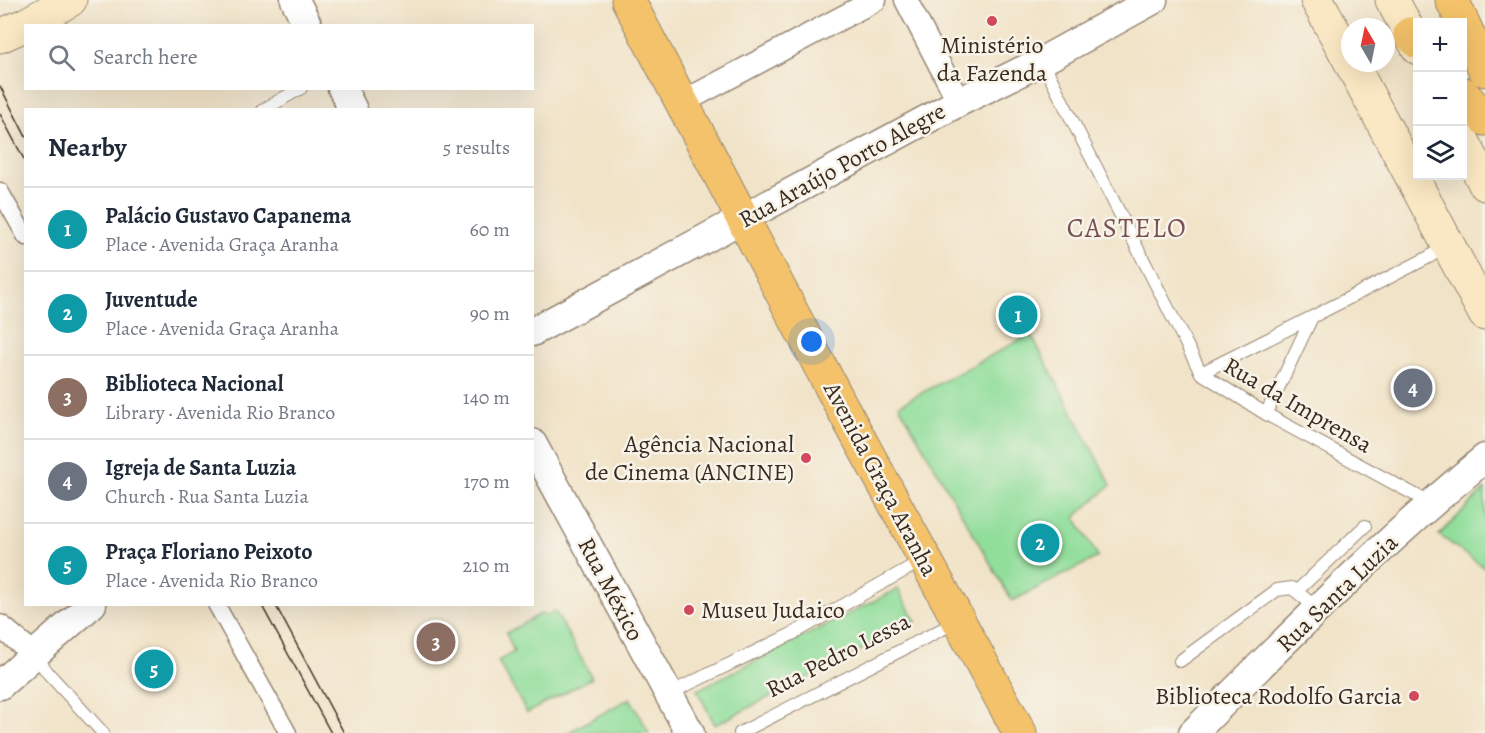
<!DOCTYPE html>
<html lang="en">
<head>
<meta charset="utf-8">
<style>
  :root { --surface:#fff; --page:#f2f2f3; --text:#1f2937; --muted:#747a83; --line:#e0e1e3; --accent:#d1495b }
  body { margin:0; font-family:Alegreya,serif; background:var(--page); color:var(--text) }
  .controls { position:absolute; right:18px; top:18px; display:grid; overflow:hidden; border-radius:0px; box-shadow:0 6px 24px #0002 }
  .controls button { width:54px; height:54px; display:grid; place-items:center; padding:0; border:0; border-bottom:2px solid var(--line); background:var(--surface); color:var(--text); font:30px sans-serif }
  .compass { position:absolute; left:1341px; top:18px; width:54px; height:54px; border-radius:50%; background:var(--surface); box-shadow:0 6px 24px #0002; rotate:351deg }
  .you { position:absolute; left:812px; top:342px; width:21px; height:21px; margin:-15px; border:4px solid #fff; border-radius:50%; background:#1a73e8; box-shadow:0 0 0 9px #1a73e833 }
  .badge { display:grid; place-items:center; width:39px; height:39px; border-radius:50%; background:var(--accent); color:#fff; font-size:20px; font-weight:700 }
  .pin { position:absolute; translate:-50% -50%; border:3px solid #fff; box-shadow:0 2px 6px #0006 }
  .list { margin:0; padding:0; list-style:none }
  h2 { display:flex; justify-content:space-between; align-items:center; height:78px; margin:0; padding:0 24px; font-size:26px }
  h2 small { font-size:20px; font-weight:400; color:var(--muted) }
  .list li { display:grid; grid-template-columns:39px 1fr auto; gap:18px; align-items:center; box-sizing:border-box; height:84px; padding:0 24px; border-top:2px solid var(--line) }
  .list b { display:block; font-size:22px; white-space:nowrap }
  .list p { margin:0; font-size:20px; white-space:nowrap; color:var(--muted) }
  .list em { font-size:20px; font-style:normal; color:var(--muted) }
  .icon { flex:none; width:33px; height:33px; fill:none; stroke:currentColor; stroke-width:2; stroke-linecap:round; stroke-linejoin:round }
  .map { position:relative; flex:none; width:1485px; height:733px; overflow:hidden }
  .search { position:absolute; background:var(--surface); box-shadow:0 6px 24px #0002; left:24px; top:24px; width:510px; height:66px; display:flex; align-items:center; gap:15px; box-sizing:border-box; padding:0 21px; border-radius:0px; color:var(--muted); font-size:22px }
  .panel { position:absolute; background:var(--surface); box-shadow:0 6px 24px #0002; left:24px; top:108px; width:510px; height:498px; border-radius:0px }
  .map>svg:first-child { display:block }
  .green { fill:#91de9b; stroke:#66845c; stroke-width:1.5 }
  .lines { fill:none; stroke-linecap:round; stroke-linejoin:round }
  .service-casing { stroke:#968673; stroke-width:14 }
  .pedestrian-casing { stroke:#968673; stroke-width:19 }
  .minor-casing { stroke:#968673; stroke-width:25 }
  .tertiary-casing { stroke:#968673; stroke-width:31 }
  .secondary-casing { stroke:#968673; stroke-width:35 }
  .primary-casing { stroke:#968673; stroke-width:35 }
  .service { stroke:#fff; stroke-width:12 }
  .pedestrian { stroke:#fff; stroke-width:16 }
  .minor { stroke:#fff; stroke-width:22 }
  .tertiary { stroke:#fff; stroke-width:28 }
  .secondary { stroke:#fae7c3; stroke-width:33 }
  .primary { stroke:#f3c26a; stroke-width:33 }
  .tram { stroke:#3b2a1e; stroke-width:1.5 }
  .poi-dot { fill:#d1495b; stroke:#f7f3e8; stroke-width:2 }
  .labels { text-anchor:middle; stroke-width:5; stroke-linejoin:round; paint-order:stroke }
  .poi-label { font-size:24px; fill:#3b2a1e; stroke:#f7f3e8; text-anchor:end }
  .street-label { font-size:24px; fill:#3b2a1e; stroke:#f7f3e8 }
  .quarter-label { font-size:27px; letter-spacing:1.5px; fill:#795152; stroke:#f7f3e8 }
</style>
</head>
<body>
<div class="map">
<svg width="1485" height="733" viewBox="0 0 1485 733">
  <rect width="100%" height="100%" fill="#f7f3e8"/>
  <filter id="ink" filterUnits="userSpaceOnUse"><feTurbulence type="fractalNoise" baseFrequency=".0167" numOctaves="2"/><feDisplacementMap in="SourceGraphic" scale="12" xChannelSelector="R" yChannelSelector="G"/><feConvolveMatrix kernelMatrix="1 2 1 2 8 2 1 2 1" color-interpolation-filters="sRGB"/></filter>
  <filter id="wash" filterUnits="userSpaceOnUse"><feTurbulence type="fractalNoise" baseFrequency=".008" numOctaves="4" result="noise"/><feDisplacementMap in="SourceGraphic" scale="24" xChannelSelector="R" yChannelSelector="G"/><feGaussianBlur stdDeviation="1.35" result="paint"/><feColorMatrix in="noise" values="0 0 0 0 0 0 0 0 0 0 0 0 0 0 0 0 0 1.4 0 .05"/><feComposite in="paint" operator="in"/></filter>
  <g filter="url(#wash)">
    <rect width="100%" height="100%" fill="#f1e3c8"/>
    <path class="green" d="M1031,334L1111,485L1075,517L1098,557L1012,601L899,405Z
      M1485,489V568L1439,535Z
      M898,589L916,622L715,725L697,690Z
      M555,611L592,678L527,713L498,661L514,652L506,633L540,614L547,615Z
      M630,698L649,733H567Z"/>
  </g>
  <g filter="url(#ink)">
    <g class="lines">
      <g class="service-casing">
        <path id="service" d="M1042,61L1201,373L1266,414L1430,503
          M263,110L301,88
          M1201,373L1312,317L1429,257L1447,245
          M1266,414L1312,317
          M1297,591L1365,526
          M35,655L48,673L103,733
          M1180,661L1277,590L1292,588L1318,609
          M668,694L794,633L923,560
          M740,733L958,621"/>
      </g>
      <g class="pedestrian-casing">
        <path id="pedestrian" d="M0,191L26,237
          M216,604L288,733"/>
      </g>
      <g class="minor-casing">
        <path id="minor" d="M906,0L959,102
          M683,102L875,0
          M0,626L35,655"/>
      </g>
      <g class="tertiary-casing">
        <path id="tertiary" d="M295,0L308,26
          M342,88L353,110
          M532,332L959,102L1042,61L1153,0
          M532,443L690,733
          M0,685L92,604
          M1193,733C1287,638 1382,543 1485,458"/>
      </g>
      <g class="secondary-casing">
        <path id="secondary" d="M1317,0L1350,61
          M1392,0L1418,48
          M0,36L27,24L70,0
          M1351,63L1485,314
          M1462,139L1485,184"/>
      </g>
      <g class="primary-casing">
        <path id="primary" d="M628,0L838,400L1020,733
          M1452,0L1485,70
          M1410,34L1418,42
          M1462,93L1485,119"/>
      </g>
      <use href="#service" class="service"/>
      <use href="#pedestrian" class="pedestrian"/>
      <use href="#minor" class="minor"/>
      <use href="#tertiary" class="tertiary"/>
      <use href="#secondary" class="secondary"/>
      <use href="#primary" class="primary"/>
      <path class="tram" d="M0,86L26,137
        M0,114L26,163
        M261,604L331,733
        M275,604L344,733"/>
    </g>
  </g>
  <g class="poi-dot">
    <circle cx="992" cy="21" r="6"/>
    <circle cx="806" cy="458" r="6"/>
    <circle cx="689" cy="610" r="6"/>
    <circle cx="1414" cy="696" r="6"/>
  </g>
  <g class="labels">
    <g class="poi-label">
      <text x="992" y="53" text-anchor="middle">Ministério<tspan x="992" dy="28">da Fazenda</tspan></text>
      <text x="794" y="452">Agência Nacional<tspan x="794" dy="28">de Cinema (ANCINE)</tspan></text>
      <text x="701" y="618" text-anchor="start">Museu Judaico</text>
      <text x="1402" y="704">Biblioteca Rodolfo Garcia</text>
    </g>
    <g class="street-label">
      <text transform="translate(842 165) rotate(-29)" y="8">Rua Araújo Porto Alegre</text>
      <text transform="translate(1298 405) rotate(30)" y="8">Rua da Imprensa</text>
      <text transform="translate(881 479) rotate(62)" y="8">Avenida Graça Aranha</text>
      <text transform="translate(611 589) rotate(62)" y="8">Rua México</text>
      <text transform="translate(1337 593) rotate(-44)" y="8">Rua Santa Luzia</text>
      <text transform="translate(838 655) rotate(-27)" y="8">Rua Pedro Lessa</text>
    </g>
    <g class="quarter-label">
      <text x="1127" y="237">CASTELO</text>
    </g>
  </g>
</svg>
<div class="controls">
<button>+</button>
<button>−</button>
<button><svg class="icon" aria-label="layers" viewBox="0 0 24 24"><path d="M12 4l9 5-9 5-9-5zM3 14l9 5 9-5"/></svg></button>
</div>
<svg class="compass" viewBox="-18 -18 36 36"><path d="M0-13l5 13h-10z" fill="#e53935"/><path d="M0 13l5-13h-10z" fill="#747a83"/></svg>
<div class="you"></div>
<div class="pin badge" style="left:1018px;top:315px;background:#0f9aa8">1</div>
<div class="pin badge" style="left:1040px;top:543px;background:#0f9aa8">2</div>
<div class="pin badge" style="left:436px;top:642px;background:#8d6e63">3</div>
<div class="pin badge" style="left:1413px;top:388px;background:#6b7280">4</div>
<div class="pin badge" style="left:154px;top:669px;background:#0f9aa8">5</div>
<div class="search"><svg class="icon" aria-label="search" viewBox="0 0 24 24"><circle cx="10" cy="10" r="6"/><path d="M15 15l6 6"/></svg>Search here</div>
<section class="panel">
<h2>Nearby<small>5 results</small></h2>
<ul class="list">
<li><span class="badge" style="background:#0f9aa8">1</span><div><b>Palácio Gustavo Capanema</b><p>Place · Avenida Graça Aranha</p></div><em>60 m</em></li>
<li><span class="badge" style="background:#0f9aa8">2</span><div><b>Juventude</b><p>Place · Avenida Graça Aranha</p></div><em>90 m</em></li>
<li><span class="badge" style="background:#8d6e63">3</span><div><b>Biblioteca Nacional</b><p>Library · Avenida Rio Branco</p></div><em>140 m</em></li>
<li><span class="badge" style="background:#6b7280">4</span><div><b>Igreja de Santa Luzia</b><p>Church · Rua Santa Luzia</p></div><em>170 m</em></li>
<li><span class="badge" style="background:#0f9aa8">5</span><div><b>Praça Floriano Peixoto</b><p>Place · Avenida Rio Branco</p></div><em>210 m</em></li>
</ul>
</section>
</div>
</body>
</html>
